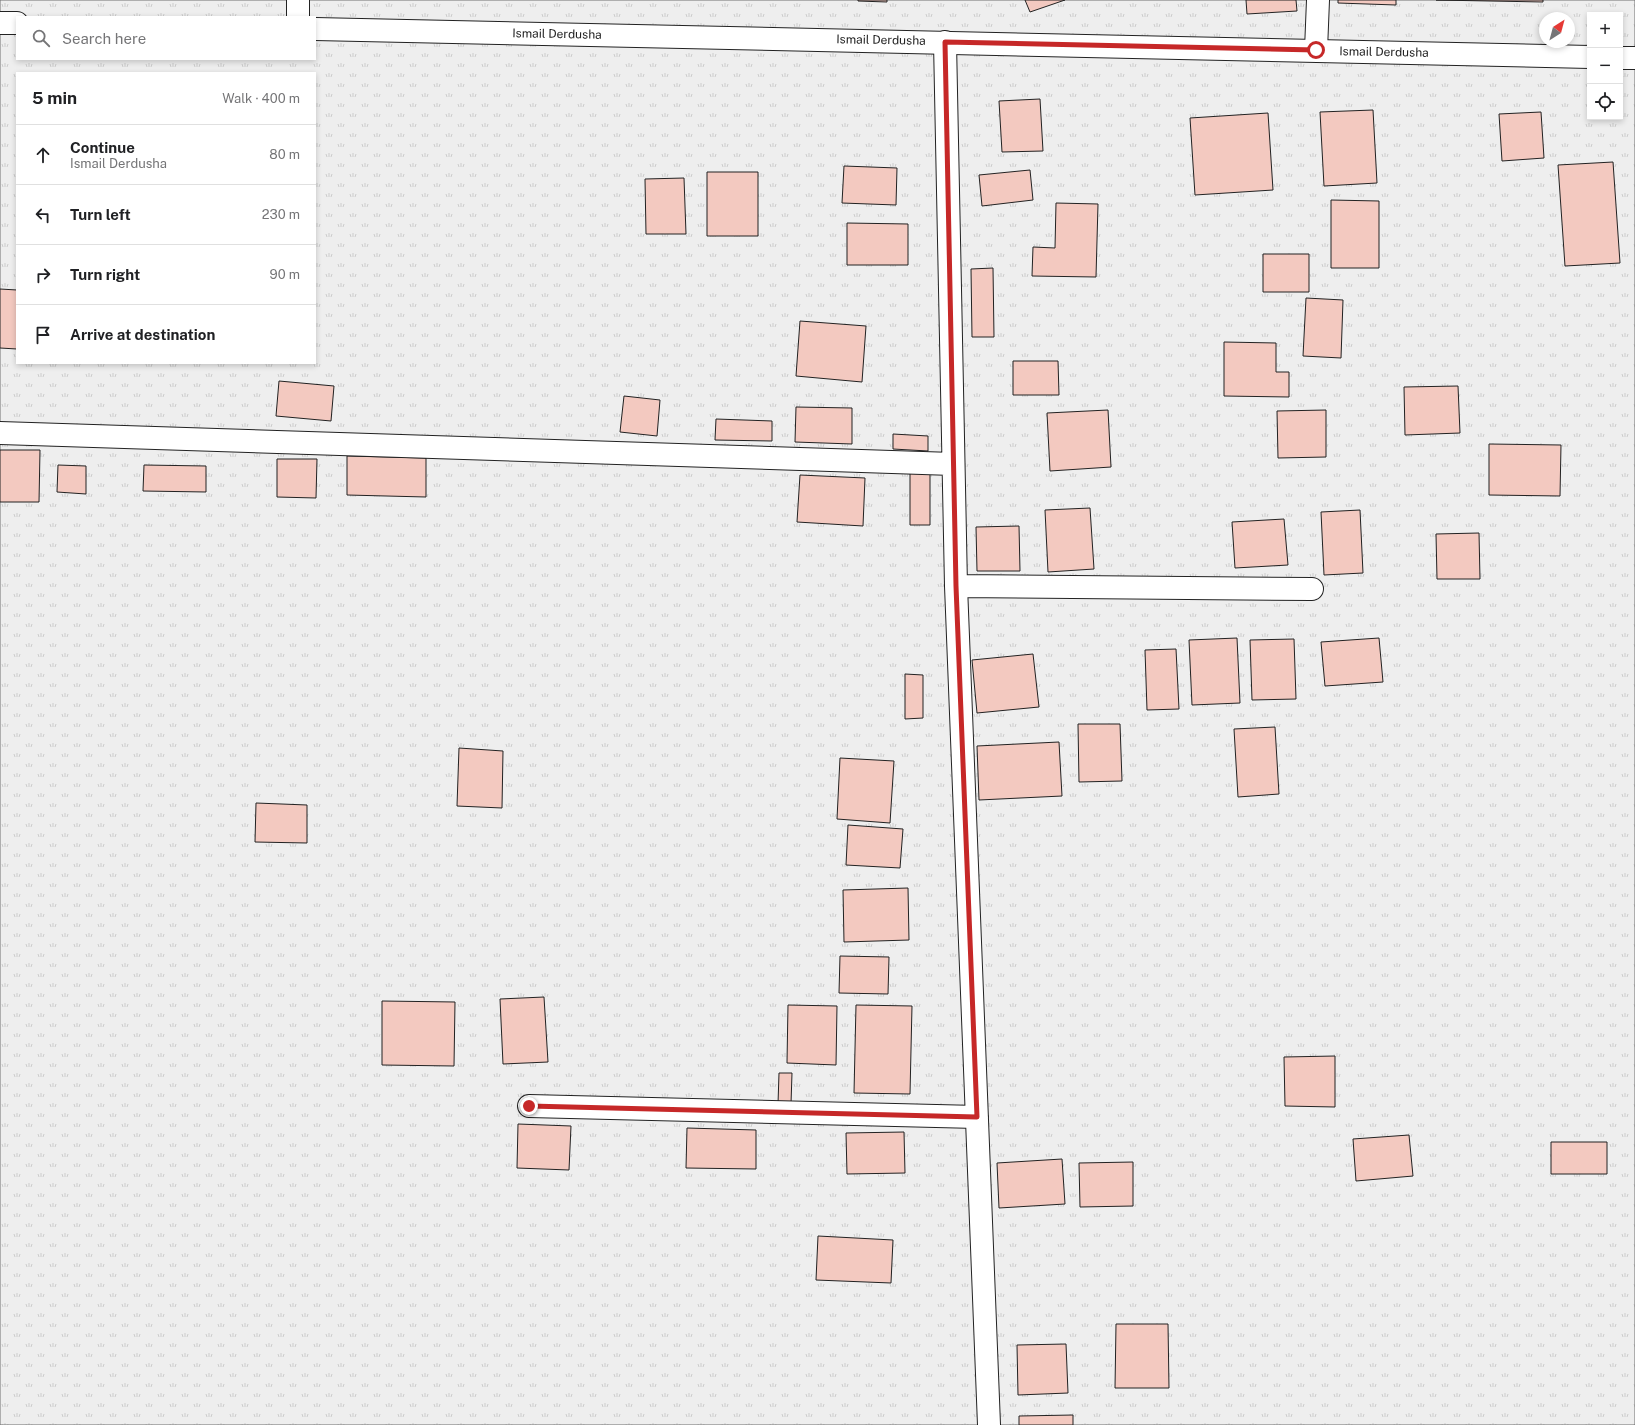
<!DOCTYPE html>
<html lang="en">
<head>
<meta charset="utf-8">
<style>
  :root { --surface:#fff; --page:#f6f6f6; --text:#202124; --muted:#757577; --line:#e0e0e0 }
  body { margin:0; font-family:"Public Sans",sans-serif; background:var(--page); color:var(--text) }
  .controls { position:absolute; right:12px; top:12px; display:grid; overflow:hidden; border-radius:0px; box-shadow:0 2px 6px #0003 }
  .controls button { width:36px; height:36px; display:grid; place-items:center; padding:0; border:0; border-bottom:1px solid var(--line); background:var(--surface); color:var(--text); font:20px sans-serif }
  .compass { position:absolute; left:1539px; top:12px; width:36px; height:36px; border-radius:50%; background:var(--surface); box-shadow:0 2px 6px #0003; rotate:36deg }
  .stop { position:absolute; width:12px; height:12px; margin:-9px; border:3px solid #c62828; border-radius:50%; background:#fff }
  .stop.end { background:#c62828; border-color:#fff; box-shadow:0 1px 4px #0008 }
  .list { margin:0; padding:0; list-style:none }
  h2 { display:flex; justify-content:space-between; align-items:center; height:52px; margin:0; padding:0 16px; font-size:17px }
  h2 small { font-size:13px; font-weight:400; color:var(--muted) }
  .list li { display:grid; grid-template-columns:26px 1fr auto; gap:12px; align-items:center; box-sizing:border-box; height:60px; padding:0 16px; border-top:1px solid var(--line) }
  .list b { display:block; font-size:15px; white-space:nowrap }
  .list p { margin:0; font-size:13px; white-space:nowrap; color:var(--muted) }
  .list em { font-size:13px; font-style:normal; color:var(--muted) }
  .icon { flex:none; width:22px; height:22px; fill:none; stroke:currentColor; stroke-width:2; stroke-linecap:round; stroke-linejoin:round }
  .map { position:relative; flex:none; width:1635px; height:1425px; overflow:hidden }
  .search { position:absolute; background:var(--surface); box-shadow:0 2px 6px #0003; left:16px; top:16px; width:300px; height:44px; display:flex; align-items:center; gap:10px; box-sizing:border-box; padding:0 14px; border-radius:0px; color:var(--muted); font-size:15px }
  .panel { position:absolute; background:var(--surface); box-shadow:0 2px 6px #0003; left:16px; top:72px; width:300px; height:292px; border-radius:0px }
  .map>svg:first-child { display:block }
  .park { fill:url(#park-tufts); stroke:#6f6f6f; fill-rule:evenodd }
  .building { fill:#f3c9c0; stroke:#222 }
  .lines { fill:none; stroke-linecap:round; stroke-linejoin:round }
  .street-casing { stroke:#222; stroke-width:24 }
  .secondary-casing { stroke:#222; stroke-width:24 }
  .street { stroke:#fff; stroke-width:22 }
  .secondary { stroke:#fff; stroke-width:22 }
  .route { stroke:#c62828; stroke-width:5 }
  .labels { text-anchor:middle; stroke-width:3; stroke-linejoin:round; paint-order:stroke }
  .street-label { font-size:12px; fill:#222; stroke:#fff }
</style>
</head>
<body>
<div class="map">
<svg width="1635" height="1425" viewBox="0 0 1635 1425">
  <defs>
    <pattern id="park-tufts" width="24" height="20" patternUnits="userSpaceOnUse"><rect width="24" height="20" fill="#eee"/><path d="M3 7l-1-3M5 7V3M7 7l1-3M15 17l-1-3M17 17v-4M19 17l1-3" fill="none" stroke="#ccc"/></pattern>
  </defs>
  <rect width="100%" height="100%" fill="#fff"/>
  <path class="park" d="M0,0H1635V1425H0ZM1590,15H1620V117H1590ZM17,17H315V59H17ZM1545,18H1569V42H1545ZM17,73H315V363H17Z"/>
  <path class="building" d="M858,0H887V2L858,1Z
    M1025,0H1065L1030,12Z
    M1246,0H1296L1297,11L1247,14Z
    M1338,0H1396V5L1338,3Z
    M1436,0H1543V2Z
    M1040,99L1043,151L1002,152L999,101Z
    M1373,110L1377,183L1324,186L1320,112Z
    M1541,112L1544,158L1502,161L1499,114Z
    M1268,113L1273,190L1195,195L1190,118Z
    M1613,162L1620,263L1565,266L1558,165Z
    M844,166L897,168L896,205L842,203Z
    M1030,170L1033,200L982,206L979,175Z
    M707,172H758V236H707Z
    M684,178L686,234H646L645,179Z
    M1331,200L1379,201V268H1331Z
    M1056,203L1098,204L1096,277L1032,276L1033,247L1055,248Z
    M847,223L908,224V265H847Z
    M1263,254H1309V292H1263Z
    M993,268L994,337H972L971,269Z
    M0,289L17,290V349L0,348Z
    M1306,298L1343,300L1341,358L1303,356Z
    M800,321L866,326L862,382L796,376Z
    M1224,342L1276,343V372H1289V397L1224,396Z
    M1013,361H1058L1059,395H1013Z
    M279,381L334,386L331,421L276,416Z
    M1458,386L1460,433L1405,435L1404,387Z
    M624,396L660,400L657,436L620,432Z
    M796,407L852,408V444L795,442Z
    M1108,410L1111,467L1050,471L1047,413Z
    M1326,410V457L1278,458L1277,411Z
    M716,419L772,421V441L715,440Z
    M893,434L928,436V451L893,449Z
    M1489,444L1561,445L1560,496L1489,495Z
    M0,450H40L39,502H0Z
    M347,456L426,458V497L347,495Z
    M277,459H317L316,498L277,497Z
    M58,465L86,466V494L57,492Z
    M144,465L206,466V492L143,491Z
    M910,471H930V525H910Z
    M800,475L865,478L863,526L797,522Z
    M1090,508L1094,569L1048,572L1045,510Z
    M1360,510L1363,573L1324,575L1321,512Z
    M1284,519L1288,565L1235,568L1232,522Z
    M1019,526L1020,571H977L976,527Z
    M1479,533L1480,579H1437L1436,534Z
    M1237,638L1240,703L1192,705L1189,640Z
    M1379,638L1383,682L1325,686L1321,642Z
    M1294,639L1296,699L1252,700L1250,640Z
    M1176,649L1179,709L1147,710L1145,650Z
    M1033,654L1039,707L977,713L972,660Z
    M905,674L923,675V718L905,719Z
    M1078,724H1120L1122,781L1079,782Z
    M1275,727L1279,794L1238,797L1234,729Z
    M1059,742L1062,796L979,800L977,746Z
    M459,748L503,751L502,808L457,806Z
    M840,758L894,761L890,823L837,819Z
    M256,803L307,805V843L255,842Z
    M848,825L903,829L900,868L846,865Z
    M908,888L909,940L844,942L843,890Z
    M840,956L889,957L888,994L839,993Z
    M544,997L548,1062L503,1064L500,999Z
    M382,1001L455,1002L454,1066L382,1065Z
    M788,1005L837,1006L836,1065L787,1063Z
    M856,1005L912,1006L910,1094L854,1093Z
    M1335,1056V1107L1285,1106L1284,1057Z
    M779,1073H792L791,1104H778Z
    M518,1124L571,1126L569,1170L517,1168Z
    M687,1128L756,1130V1169L686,1168Z
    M904,1132L905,1173L847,1174L846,1133Z
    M1409,1135L1413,1176L1356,1181L1353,1139Z
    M1551,1142H1607V1174H1551Z
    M1062,1159L1065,1204L999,1208L997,1163Z
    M1133,1162V1206L1080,1207L1079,1163Z
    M818,1236L893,1240L891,1283L816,1280Z
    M1116,1324H1168L1169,1388H1115Z
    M1066,1344L1068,1393L1018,1395L1017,1345Z
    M1073,1415V1425H1019V1416Z"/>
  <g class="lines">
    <g class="street-casing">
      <path id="street" d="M298,17V0
        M945,42L956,586L989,1425
        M1316,50L1318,0
        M0,433L953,464
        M956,586L1312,589
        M529,1106L977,1117"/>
    </g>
    <g class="secondary-casing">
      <path id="secondary" d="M0,23H17
        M315,29L1590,57
        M1620,58H1635"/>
    </g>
    <use href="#street" class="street"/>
    <use href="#secondary" class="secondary"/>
  </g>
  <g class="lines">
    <path class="route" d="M529,1106L977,1117L956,586L945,42L1316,50"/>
  </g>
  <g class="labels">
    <g class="street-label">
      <text transform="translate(557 34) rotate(1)" y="4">Ismail Derdusha</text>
      <text transform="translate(881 40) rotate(1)" y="4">Ismail Derdusha</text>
      <text transform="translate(1384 52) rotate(1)" y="4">Ismail Derdusha</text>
    </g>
  </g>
</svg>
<div class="controls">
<button>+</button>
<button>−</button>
<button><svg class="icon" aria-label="locate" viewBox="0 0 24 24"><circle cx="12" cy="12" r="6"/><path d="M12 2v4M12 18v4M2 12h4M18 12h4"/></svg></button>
</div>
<svg class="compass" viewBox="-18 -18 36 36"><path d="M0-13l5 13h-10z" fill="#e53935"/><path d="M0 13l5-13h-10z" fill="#757577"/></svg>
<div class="stop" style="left:1316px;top:50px"></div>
<div class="stop end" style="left:529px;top:1106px"></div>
<div class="search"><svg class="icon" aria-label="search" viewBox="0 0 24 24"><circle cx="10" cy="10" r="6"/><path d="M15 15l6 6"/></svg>Search here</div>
<section class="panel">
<h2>5 min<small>Walk · 400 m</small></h2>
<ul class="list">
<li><svg class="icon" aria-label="ahead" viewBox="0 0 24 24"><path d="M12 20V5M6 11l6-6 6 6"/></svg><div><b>Continue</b><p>Ismail Derdusha</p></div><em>80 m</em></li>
<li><svg class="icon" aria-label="left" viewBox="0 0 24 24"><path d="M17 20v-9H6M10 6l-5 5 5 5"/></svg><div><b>Turn left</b></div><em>230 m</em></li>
<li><svg class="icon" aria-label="right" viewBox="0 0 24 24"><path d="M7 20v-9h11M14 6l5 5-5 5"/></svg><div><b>Turn right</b></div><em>90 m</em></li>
<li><svg class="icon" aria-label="arrive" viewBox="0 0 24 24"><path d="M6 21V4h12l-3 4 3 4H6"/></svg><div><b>Arrive at destination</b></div></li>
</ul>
</section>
</div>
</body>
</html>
